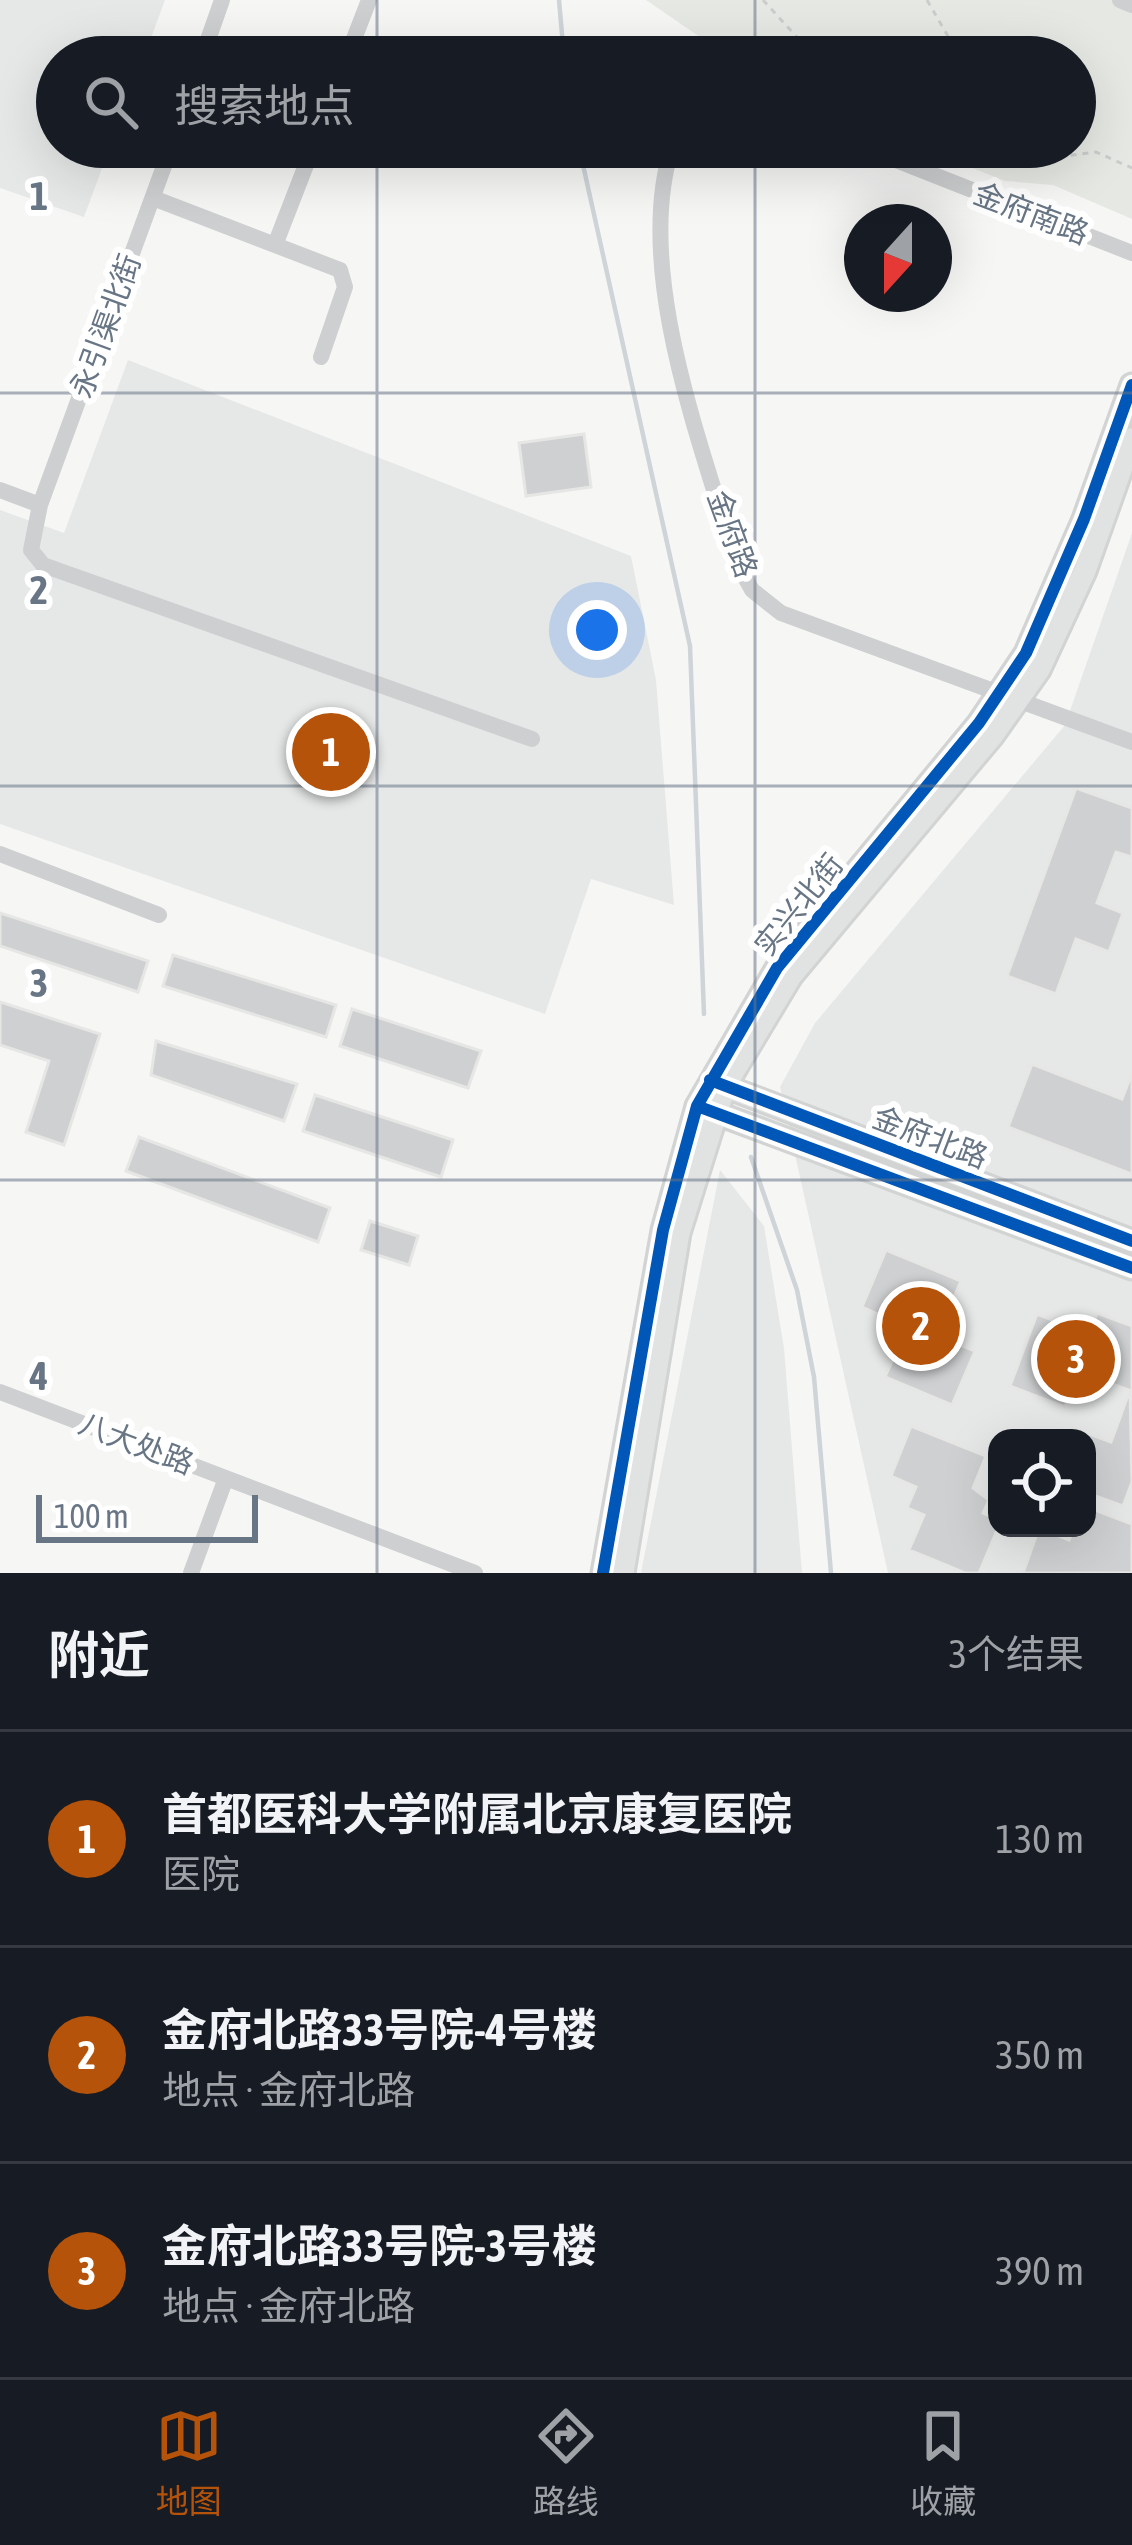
<!DOCTYPE html>
<html lang="zh">
<head>
<meta charset="utf-8">
<style>
  :root { --surface:#171b24; --page:#20242c; --text:#f1f3f6; --muted:#9ea1a6; --line:#363941; --accent:#b45309 }
  body { margin:0; font-family:"Asap Condensed","Noto Sans SC",sans-serif; background:var(--page); color:var(--text) }
  .controls { position:absolute; right:36px; bottom:36px; display:grid; overflow:hidden; border-radius:24px; box-shadow:0 12px 48px #0002 }
  .controls button { width:108px; height:108px; display:grid; place-items:center; padding:0; border:0; border-bottom:3px solid var(--line); background:var(--surface); color:var(--text); font:60px sans-serif }
  .compass { position:absolute; left:844px; top:204px; width:108px; height:108px; border-radius:50%; background:var(--surface); box-shadow:0 12px 48px #0002; rotate:201deg }
  .scale { position:absolute; left:36px; bottom:30px; width:222px; box-sizing:border-box; padding-left:12px; border:6px solid #677585; border-top:0; font-size:33px; line-height:42px; white-space:nowrap; color:#677585; -webkit-text-stroke:9px #fff; paint-order:stroke }
  .you { position:absolute; left:597px; top:630px; width:42px; height:42px; margin:-30px; border:9px solid #fff; border-radius:50%; background:#1a73e8; box-shadow:0 0 0 18px #1a73e833 }
  .badge { display:grid; place-items:center; width:78px; height:78px; border-radius:50%; background:var(--accent); color:#fff; font-size:39px; font-weight:700 }
  .pin { position:absolute; translate:-50% -50%; border:6px solid #fff; box-shadow:0 3px 12px #0006 }
  .list { margin:0; padding:0; list-style:none }
  h2 { display:flex; justify-content:space-between; align-items:center; height:156px; margin:0; padding:0 48px; font-size:51px }
  h2 small { font-size:39px; font-weight:400; color:var(--muted) }
  .list li { display:grid; grid-template-columns:78px 1fr auto; gap:36px; align-items:center; box-sizing:border-box; height:216px; padding:0 48px; border-top:3px solid var(--line) }
  .list b { display:block; font-size:45px; white-space:nowrap }
  .list p { margin:0; font-size:39px; white-space:nowrap; color:var(--muted) }
  .list em { font-size:39px; font-style:normal; color:var(--muted) }
  .icon { flex:none; width:66px; height:66px; fill:none; stroke:currentColor; stroke-width:2; stroke-linecap:round; stroke-linejoin:round }
  .map { position:relative; flex:none; width:1132px; height:1573px; overflow:hidden }
  .search { position:absolute; background:var(--surface); box-shadow:0 12px 48px #0002; left:36px; right:36px; top:36px; height:132px; display:flex; align-items:center; gap:30px; box-sizing:border-box; padding:0 42px; border-radius:66px; color:var(--muted); font-size:45px }
  .sheet { height:804px; background:var(--surface) }
  nav { display:flex; justify-content:space-around; align-items:center; box-sizing:border-box; height:168px; border-top:3px solid var(--line); background:var(--surface); font-size:33px; color:var(--muted) }
  nav a { display:grid; justify-items:center; gap:6px }
  nav .on { color:var(--accent) }
  .map>svg:first-child { display:block }
  .built { fill:#e6e8e8; fill-rule:evenodd }
  .green { fill:#e6e9e3 }
  .lines { fill:none; stroke-linecap:round; stroke-linejoin:round }
  .stream { stroke:#ced4d8; stroke-width:4.5 }
  .building { fill:#ced0d1; stroke:#e6e6e5; stroke-width:3 }
  .major-casing { stroke:#d2d3d3; stroke-width:27 }
  .path { stroke:#cccccd; stroke-width:3; stroke-dasharray:6 6; stroke-linecap:butt }
  .minor { stroke:#cecfd0; stroke-width:16 }
  .major { stroke:#e1e2e2; stroke-width:21 }
  .cycleway-casing { stroke:#fff; stroke-width:20 }
  .cycleway { stroke:#0057b8; stroke-width:12 }
  .grid { fill:none; stroke:#677585; stroke-width:3; stroke-opacity:0.55 }
  .labels { text-anchor:middle; stroke-width:12; stroke-linejoin:round; paint-order:stroke }
  .street-label { font-size:30px; fill:#677585; stroke:#fff }
  .grid-label { font-size:39px; text-anchor:middle; font-weight:bold; fill:#677585; stroke:#fff; stroke-width:12; stroke-linejoin:round; paint-order:stroke }
</style>
</head>
<body>
<div class="map">
<svg width="1132" height="1573" viewBox="0 0 1132 1573">
  <rect width="100%" height="100%" fill="#f6f6f5"/>
  <path class="built" d="M0,0H165L144,57H57V147H110L84,217L0,188Z
    M128,360L631,556L656,680L674,905L591,879L545,1014L0,824V510L64,533Z
    M1132,533V1573H888L780,1087L815,1023L1065,725ZM997,1438H1087V1528H997Z
    M720,1170L764,1226L784,1348L802,1573H641Z"/>
  <path class="green" d="M646,0H1132V219L1053,185L1005,181L920,147H1075V57H729Z"/>
  <g class="lines">
    <path class="stream" d="M559,0L564,57
      M579,147L690,646L704,1014
      M751,1157L797,1290L814,1377L831,1573"/>
  </g>
  <path class="building" d="M584,434L591,487L526,496L519,443Z
    M1076,788L1132,808V857L1116,852L1097,903L1123,913L1109,952L1076,939L1056,994L1007,976Z
    M0,913L148,961L138,992L0,946Z
    M173,955L336,1005L326,1037L163,986Z
    M0,1002L100,1034L64,1145L26,1132L49,1061L0,1045Z
    M352,1009L481,1051L468,1088L340,1046Z
    M156,1041L297,1084L284,1121L151,1075Z
    M1032,1064L1122,1099L1132,1073V1174L1008,1127Z
    M315,1095L453,1140L441,1177L303,1131Z
    M139,1137L330,1208L318,1242L126,1171Z
    M370,1221L418,1236L409,1265L361,1250Z
    M886,1250L961,1281L944,1321L966,1330L960,1345L975,1351L952,1405L885,1377L898,1348L880,1340L889,1319L862,1307Z
    M1097,1313L1132,1326V1391L1078,1372L1065,1407L1010,1386L1037,1314L1073,1328L1072,1340L1085,1345Z
    M1130,1390L1132,1482L1123,1506L1087,1493V1438H1069L1073,1428L1111,1442Z
    M911,1426L986,1456L973,1488L989,1500L983,1513L997,1519L998,1528L979,1573H965L909,1550L924,1515L907,1508L916,1487L891,1476Z
    M1087,1507L1132,1524V1573H1023L1039,1528L1069,1540L1074,1528H1087Z"/>
  <g class="lines">
    <g class="major-casing">
      <path id="major" d="M716,1083L1132,1241
        M700,1107L1132,1268
        M603,1573L663,1230L697,1106L777,968L979,723L1026,653L1084,519L1132,385
        M623,1573L679,1233L725,1086L791,976L993,735L1039,670L1085,571L1132,439"/>
    </g>
    <path class="path" d="M763,0L805,46V57
      M927,0L960,57
      M1027,147L1042,159L1096,152L1132,168"/>
    <path class="minor" d="M1120,0L1132,5
      M202,57L222,0
      M347,57L369,0
      M171,147L40,505L31,550L43,565L532,739
      M672,147C633,269 701,443 736,561L752,590L781,613L1132,742
      M863,147L1132,253
      M153,198L340,270L345,287L321,357
      M275,245L313,147
      M0,490L40,505
      M0,854L159,915
      M0,1392L475,1573
      M191,1573L226,1478"/>
    <use href="#major" class="major"/>
    <g class="cycleway-casing">
      <path id="cycleway" d="M710,1080L1132,1241
        M697,1106L1132,1268
        M603,1573L663,1230L697,1106L777,968L979,723L1026,653L1084,519L1132,385"/>
    </g>
    <use href="#cycleway" class="cycleway"/>
  </g>
  <path class="grid" d="M377,0V57M755,0V57M377,147V1573M755,147V1573M0,393H1132M0,786H1132M0,1180H1132"/>
  <g class="labels">
    <g class="street-label">
      <text transform="translate(1031 214) rotate(21)" y="10">金府南路</text>
      <text transform="translate(106 326) rotate(-70)" y="10">永引渠北街</text>
      <text transform="translate(732 534) rotate(70)" y="10">金府路</text>
      <text transform="translate(799 905) rotate(-51)" y="10">实兴北街</text>
      <text transform="translate(930 1138) rotate(21)" y="10">金府北路</text>
      <text transform="translate(136 1444) rotate(21)" y="10">八大处路</text>
    </g>
  </g>
  <g class="grid-label">
    <text x="39" y="210">1</text>
    <text x="39" y="604">2</text>
    <text x="39" y="997">3</text>
    <text x="39" y="1390">4</text>
  </g>
</svg>
<div class="controls">
<button><svg class="icon" aria-label="locate" viewBox="0 0 24 24"><circle cx="12" cy="12" r="6"/><path d="M12 2v4M12 18v4M2 12h4M18 12h4"/></svg></button>
</div>
<svg class="compass" viewBox="-18 -18 36 36"><path d="M0-13l5 13h-10z" fill="#e53935"/><path d="M0 13l5-13h-10z" fill="#9ea1a6"/></svg>
<div class="scale">100 m</div>
<div class="you"></div>
<div class="pin badge" style="left:331px;top:752px">1</div>
<div class="pin badge" style="left:921px;top:1326px">2</div>
<div class="pin badge" style="left:1076px;top:1359px">3</div>
<div class="search"><svg class="icon" aria-label="search" viewBox="0 0 24 24"><circle cx="10" cy="10" r="6"/><path d="M15 15l6 6"/></svg>搜索地点</div>
</div>
<section class="sheet">
<h2>附近<small>3个结果</small></h2>
<ul class="list">
<li><span class="badge">1</span><div><b>首都医科大学附属北京康复医院</b><p>医院</p></div><em>130 m</em></li>
<li><span class="badge">2</span><div><b>金府北路33号院-4号楼</b><p>地点 · 金府北路</p></div><em>350 m</em></li>
<li><span class="badge">3</span><div><b>金府北路33号院-3号楼</b><p>地点 · 金府北路</p></div><em>390 m</em></li>
</ul>
</section>
<nav>
<a class="on"><svg class="icon" aria-label="map" viewBox="0 0 24 24"><path d="M3 6l6-2 6 2 6-2v14l-6 2-6-2-6 2zM9 4v14M15 6v14"/></svg>地图</a>
<a><svg class="icon" aria-label="directions" viewBox="0 0 24 24"><path d="M12 3l9 9-9 9-9-9zM9 14v-3h6M13 9l2 2-2 2"/></svg>路线</a>
<a><svg class="icon" aria-label="saved" viewBox="0 0 24 24"><path d="M7 4h10v16l-5-4-5 4z"/></svg>收藏</a>
</nav>
</body>
</html>
